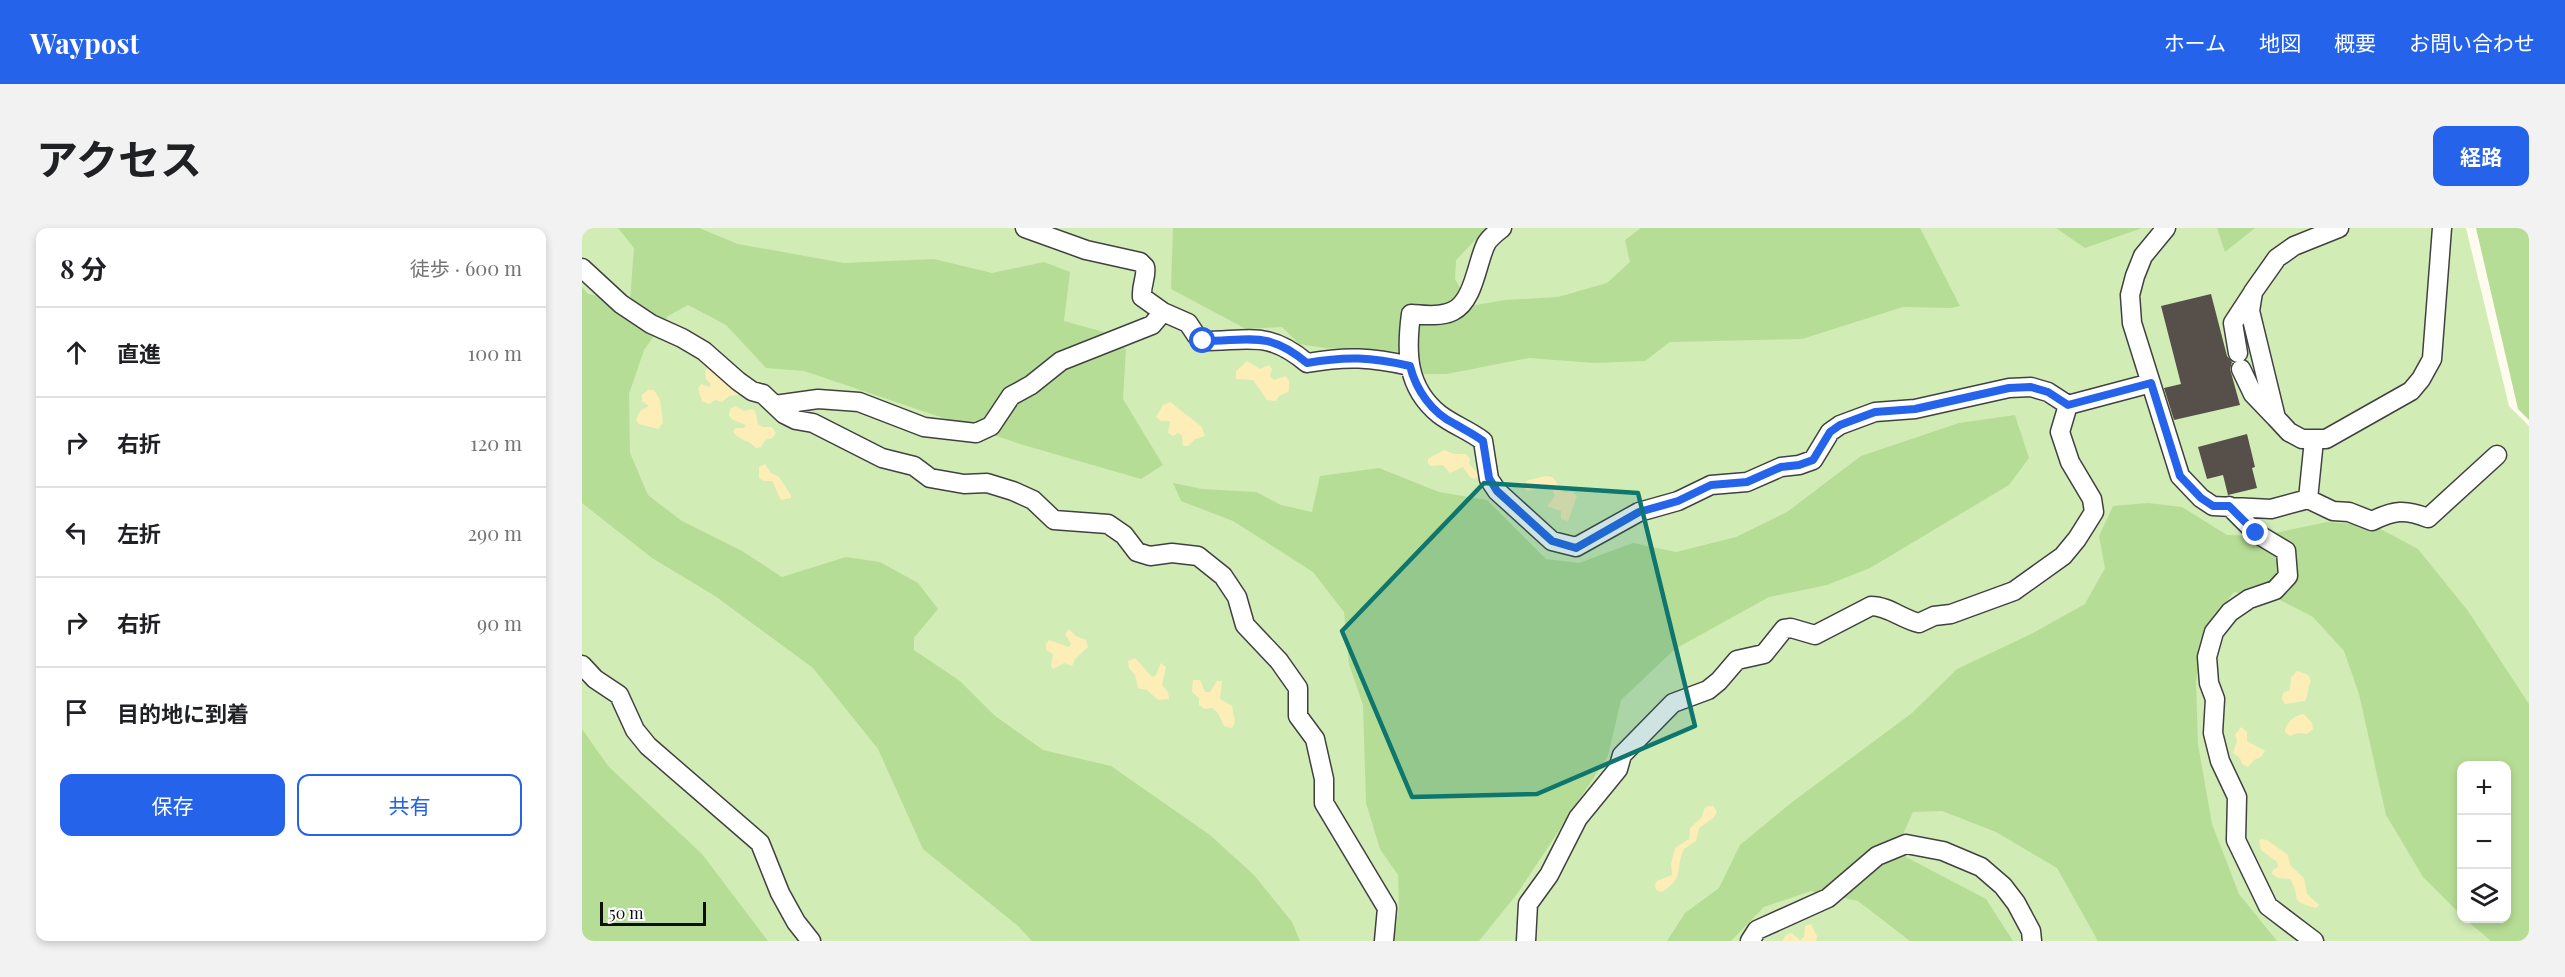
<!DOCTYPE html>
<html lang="ja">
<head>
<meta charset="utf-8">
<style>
  :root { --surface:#fff; --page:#f2f2f2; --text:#202124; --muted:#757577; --line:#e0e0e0; --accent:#2563eb }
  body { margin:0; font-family:"Playfair Display","Noto Sans JP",serif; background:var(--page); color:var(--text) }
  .controls { position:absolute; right:18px; bottom:18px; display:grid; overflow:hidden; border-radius:12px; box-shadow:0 3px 9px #0003 }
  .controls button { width:54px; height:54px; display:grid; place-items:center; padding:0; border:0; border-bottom:2px solid var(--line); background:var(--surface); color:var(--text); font:30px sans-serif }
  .scale { position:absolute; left:18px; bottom:15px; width:106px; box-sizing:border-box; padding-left:6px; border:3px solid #0e0e0e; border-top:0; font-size:16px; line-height:21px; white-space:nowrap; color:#0e0e0e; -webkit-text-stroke:4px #fff; paint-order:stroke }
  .stop { position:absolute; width:18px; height:18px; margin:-14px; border:4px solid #2563eb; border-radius:50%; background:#fff }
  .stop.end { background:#2563eb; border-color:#fff; box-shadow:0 2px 6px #0008 }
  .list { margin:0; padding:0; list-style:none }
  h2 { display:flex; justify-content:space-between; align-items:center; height:78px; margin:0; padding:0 24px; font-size:26px }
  h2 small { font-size:20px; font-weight:400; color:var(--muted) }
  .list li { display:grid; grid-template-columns:39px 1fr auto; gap:18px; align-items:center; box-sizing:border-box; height:90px; padding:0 24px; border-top:2px solid var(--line) }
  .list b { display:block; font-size:22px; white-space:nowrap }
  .list em { font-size:20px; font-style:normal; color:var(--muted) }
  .actions { display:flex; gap:12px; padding:18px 24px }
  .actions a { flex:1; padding:14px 0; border:2px solid var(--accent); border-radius:12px; text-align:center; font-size:21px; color:var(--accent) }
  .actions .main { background:var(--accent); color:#fff }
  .icon { flex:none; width:33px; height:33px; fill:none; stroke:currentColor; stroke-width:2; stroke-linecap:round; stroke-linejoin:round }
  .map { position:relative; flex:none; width:1947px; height:713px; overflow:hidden; border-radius:12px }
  header { display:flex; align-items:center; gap:36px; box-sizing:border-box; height:84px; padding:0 30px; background:var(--accent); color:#fff }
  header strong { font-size:28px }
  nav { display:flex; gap:33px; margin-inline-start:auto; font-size:21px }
  .intro { display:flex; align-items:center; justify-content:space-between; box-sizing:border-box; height:144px; padding:0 36px }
  h1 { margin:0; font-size:42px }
  .button { padding:15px 27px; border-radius:12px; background:var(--accent); color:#fff; font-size:21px; font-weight:700 }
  main { display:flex; gap:36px; padding:0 36px }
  aside { flex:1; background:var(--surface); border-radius:12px; box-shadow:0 3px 9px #0003 }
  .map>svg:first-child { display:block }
  .green { fill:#d2ecb6; fill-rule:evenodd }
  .forest { fill:#b6dd95 }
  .sand { fill:#fdeeb8 }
  .building { fill:#574f4a }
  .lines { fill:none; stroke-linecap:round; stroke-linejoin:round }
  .minor-casing { stroke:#414141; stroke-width:21 }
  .minor { stroke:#fff; stroke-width:18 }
  .route { stroke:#2563eb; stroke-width:8 }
  .marked { fill:#0f766e; fill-opacity:0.2; stroke:#0f766e; stroke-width:4.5; stroke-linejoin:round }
</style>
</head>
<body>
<header>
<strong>Waypost</strong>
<nav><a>ホーム</a><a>地図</a><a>概要</a><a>お問い合わせ</a></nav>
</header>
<div class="intro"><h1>アクセス</h1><a class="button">経路</a></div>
<main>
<aside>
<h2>8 分<small>徒歩 · 600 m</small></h2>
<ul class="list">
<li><svg class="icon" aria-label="ahead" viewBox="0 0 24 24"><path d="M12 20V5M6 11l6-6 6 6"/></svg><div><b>直進</b></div><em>100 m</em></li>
<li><svg class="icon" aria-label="right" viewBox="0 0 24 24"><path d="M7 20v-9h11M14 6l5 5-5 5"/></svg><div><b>右折</b></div><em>120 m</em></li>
<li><svg class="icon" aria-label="left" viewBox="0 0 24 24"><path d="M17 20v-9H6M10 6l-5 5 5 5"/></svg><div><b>左折</b></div><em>290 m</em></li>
<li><svg class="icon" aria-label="right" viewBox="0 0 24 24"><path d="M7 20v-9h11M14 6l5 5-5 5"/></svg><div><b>右折</b></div><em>90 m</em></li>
<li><svg class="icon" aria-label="arrive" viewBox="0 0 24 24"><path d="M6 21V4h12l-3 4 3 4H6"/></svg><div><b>目的地に到着</b></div></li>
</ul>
<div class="actions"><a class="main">保存</a><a>共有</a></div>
</aside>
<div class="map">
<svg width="1947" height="713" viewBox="0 0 1947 713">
  <rect width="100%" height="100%" fill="#fffcef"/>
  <path class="green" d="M0,0H1884L1927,178L1947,198V713H48L0,647ZM1880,538H1924V690H1880Z"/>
  <path class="forest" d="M36,0H117L156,16L262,35L352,31L410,45L462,34L488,44L482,93L522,104L544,121L541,171L581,237L559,251L438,216L222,143L184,140L144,97L106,77L86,88L62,122L47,166L48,225L66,267L100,293L160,323L200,349L264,329L298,334L336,355L356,381L332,410V422L378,453L412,487L461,522L529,538L628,607L672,647L710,694L718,713H450L436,698L341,621L296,521L231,440L133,368L70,330L0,275V59L6,66L48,73L52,20Z
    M591,0H905L874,32L873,51L888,78L923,72L976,69L1025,55L1048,34L1043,12L1059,0H1338L1378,78L1369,80L1321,79L1220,111L1088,114L1063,133L1012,135L947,130L865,146H842L820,124L743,120L717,116L700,99L664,101L589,61Z
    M1474,0H1560L1503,20Z
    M1635,0H1673L1643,24Z
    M1894,0H1947V192L1936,181Z
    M1433,187L1447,230L1427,257L1288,340L1245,357L1187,369L1093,421L1039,472L1026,528L935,666L897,713H812L817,678L816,647L798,621L784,575L781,477L767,436L762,384L731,344L651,293L599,273L591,255L620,261L674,264L699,277L730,284L738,248L797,240L857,264L905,272L964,331L997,335L1051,315L1094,324L1154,309L1205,284L1279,228L1377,195Z
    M1566,275L1600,279L1645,307L1678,308L1745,294L1791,297L1836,321L1886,383L1947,476V713H1909L1883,691L1924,690V538H1880L1879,687L1841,649L1804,587L1777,466L1762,423L1731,389L1698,372L1652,364L1622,402L1614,454L1616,516L1630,596L1657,666L1695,713H1516L1475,640L1414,604L1360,583L1331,584L1322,604L1324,629L1404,671L1431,713H1328L1276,673L1229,663L1182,679L1149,713H1085L1103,685L1137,660L1158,617L1209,575L1330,485L1375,441L1449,406L1503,376L1523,340L1517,308L1531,278Z
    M0,501L27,539L120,626L186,713H0Z"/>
  <path class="sand" d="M665,133L678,141L687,137L690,141L688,148L692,152L703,148L707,152V163L697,168L694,173L685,172L671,152L654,151V143Z
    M126,140L133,142L155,163L156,167L147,168L140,174L133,172L127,176L120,173L116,161L119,156L127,159L129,156L124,151L123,143Z
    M66,162H72L78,172L81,195L76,201L57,196L54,192L58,183L67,178L60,173V167Z
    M588,174L620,199L623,208L613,211L606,218H601L600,208L596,205L591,208L586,205L588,193H579L574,189L581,177Z
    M153,178L162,183L170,181L173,183L176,196L180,199H190L194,205L190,210L183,212L179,219L174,220C167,212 159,213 151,204L153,200H162L164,197L151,192L147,188L148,181Z
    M862,222L872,226H884L888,231L887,236L897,247L893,251L888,249L881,239L868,245L861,237L848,238L846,235V231Z
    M183,236L189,245L197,249L209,267V270L199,272L190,253H182L177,250V239Z
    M964,248L970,249L982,264H990L995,268L986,293L979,291V283L965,278L973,268L971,263L965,259L946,263L939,258L947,252Z
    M487,401L494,408L504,412L506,419L493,431L490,438L482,435L471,441L469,438L471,426L464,422V416L467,412L487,419L489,416L483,406Z
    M553,430L570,449L574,447L579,435L584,439L580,457L586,464L587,471L576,472L565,462L556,460L553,447L547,440L546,433Z
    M1715,443L1726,447L1729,453C1725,460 1727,466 1723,473L1703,476L1700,471L1701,465L1708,462L1709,450Z
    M611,452H618L623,464H628L635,453H640L638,471L650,478L653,494L650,500L642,498L636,485L630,480L623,481L617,477V470L610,464Z
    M1722,486L1730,495L1731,501L1725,506L1716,505L1708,508L1703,504C1703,495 1713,487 1722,486Z
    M1659,499L1665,504V513L1683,523L1679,529L1672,532L1666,539L1660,536L1658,530L1651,525L1655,513L1653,507Z
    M1126,578H1131L1135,584L1131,590L1117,600L1114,613L1102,621C1092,642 1104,648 1080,664L1074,662L1073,657L1075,653L1090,647L1089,636L1093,620L1107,611L1108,600L1120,589L1122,581Z
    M1679,611L1685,612L1706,627L1708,637L1722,650L1725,666L1737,677L1734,680C1704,672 1721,671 1708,651L1696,650L1690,646L1691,642L1696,639L1695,634L1679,622L1677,613Z
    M1229,696L1235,708L1234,713H1200L1204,707L1209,705L1218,712L1222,709L1223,698Z"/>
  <path class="building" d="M1629,66L1645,128L1650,134L1648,141L1658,177L1592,192L1582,160L1599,156L1579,78Z
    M1665,206L1673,239L1670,240L1675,260L1646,267L1641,247L1625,251L1616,219Z"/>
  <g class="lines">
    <g class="minor-casing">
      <path id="minor" d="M443,0L504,22L558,34L563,39C565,49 559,56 560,69L581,84L606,95L614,107L621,113C667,113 686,102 725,135C764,128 789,129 828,138
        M920,0C915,4 907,10 904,16C895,34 892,73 871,83C859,89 842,87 829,86C824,124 824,159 857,186C871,197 887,202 901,213L907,251L915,263L970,313L994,319L1057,284L1096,273L1129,257L1165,254L1199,239L1217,237L1231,232L1248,204L1258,197L1293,184L1333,181L1427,160L1449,159L1466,164L1486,177L1569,155
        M1584,0L1561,28L1553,48L1548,67L1550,95L1598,248L1619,270L1631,278L1689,281L1726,271L1751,283L1767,284L1790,293C1812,282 1823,281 1846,290L1915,227
        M1757,0L1712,18L1695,30L1671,64L1668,83L1694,190L1707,204L1720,211H1744L1829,163L1839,151L1850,131L1860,0
        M0,40L39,76L69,96L100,110L122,123L156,153L170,163L181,166L202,186L214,192L231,195L300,230L332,238L348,250L382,256L405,255L431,263L451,272L472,292L526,296L542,307L555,324L568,328L590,325L616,328L641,348L655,369L663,397L697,433L716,460V488L733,511L742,551V575L805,680L802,713
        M1656,125L1651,95L1670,66
        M1659,141L1671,166L1693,189
        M193,177L236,171L277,174L342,199L394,205L409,198L429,168L449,157L479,133L570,97L581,84
        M1726,271L1732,212
        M1647,278L1674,305L1704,323L1706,348L1693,362L1667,371L1648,384L1632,404L1625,429L1627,455L1633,471L1631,505L1638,533L1655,569L1654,612L1686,678L1732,713
        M0,437L13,451L37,467L53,502L66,518L178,615L198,665L214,694L229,713
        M944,713L946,676L967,647L996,590L1036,541L1040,527L1091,475L1126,462L1137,453L1155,432L1182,426L1202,401L1209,400L1233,407L1289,378C1306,378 1320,391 1337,395L1352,388L1369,386L1432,363L1481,328L1495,311L1512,284L1510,271L1488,234L1478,204L1486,177
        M1168,713L1175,702L1246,670L1295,628L1324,616L1361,623L1399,639L1421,658L1434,675L1449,703L1450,713"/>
    </g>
    <use href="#minor" class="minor"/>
  </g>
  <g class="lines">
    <path class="route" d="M621,113C667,113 686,102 725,135C764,128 789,129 828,138C834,162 850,185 873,196C883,202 892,206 901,213L907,250L915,263L970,313L994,320L1057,284L1096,273L1129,257L1165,254L1199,239L1217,237L1231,232L1248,204L1258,197L1293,184L1333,181L1427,160L1449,159L1466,164L1486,177L1569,155L1598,248L1619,270L1631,278H1647L1674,305"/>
  </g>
  <path class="marked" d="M902,255L1056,265L1113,498L955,566L830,569L760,403Z"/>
</svg>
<div class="controls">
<button>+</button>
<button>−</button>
<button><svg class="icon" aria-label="layers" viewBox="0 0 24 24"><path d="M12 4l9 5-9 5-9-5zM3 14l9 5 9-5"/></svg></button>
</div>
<div class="scale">50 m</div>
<div class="stop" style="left:621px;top:113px"></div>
<div class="stop end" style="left:1674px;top:305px"></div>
</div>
</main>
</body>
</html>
